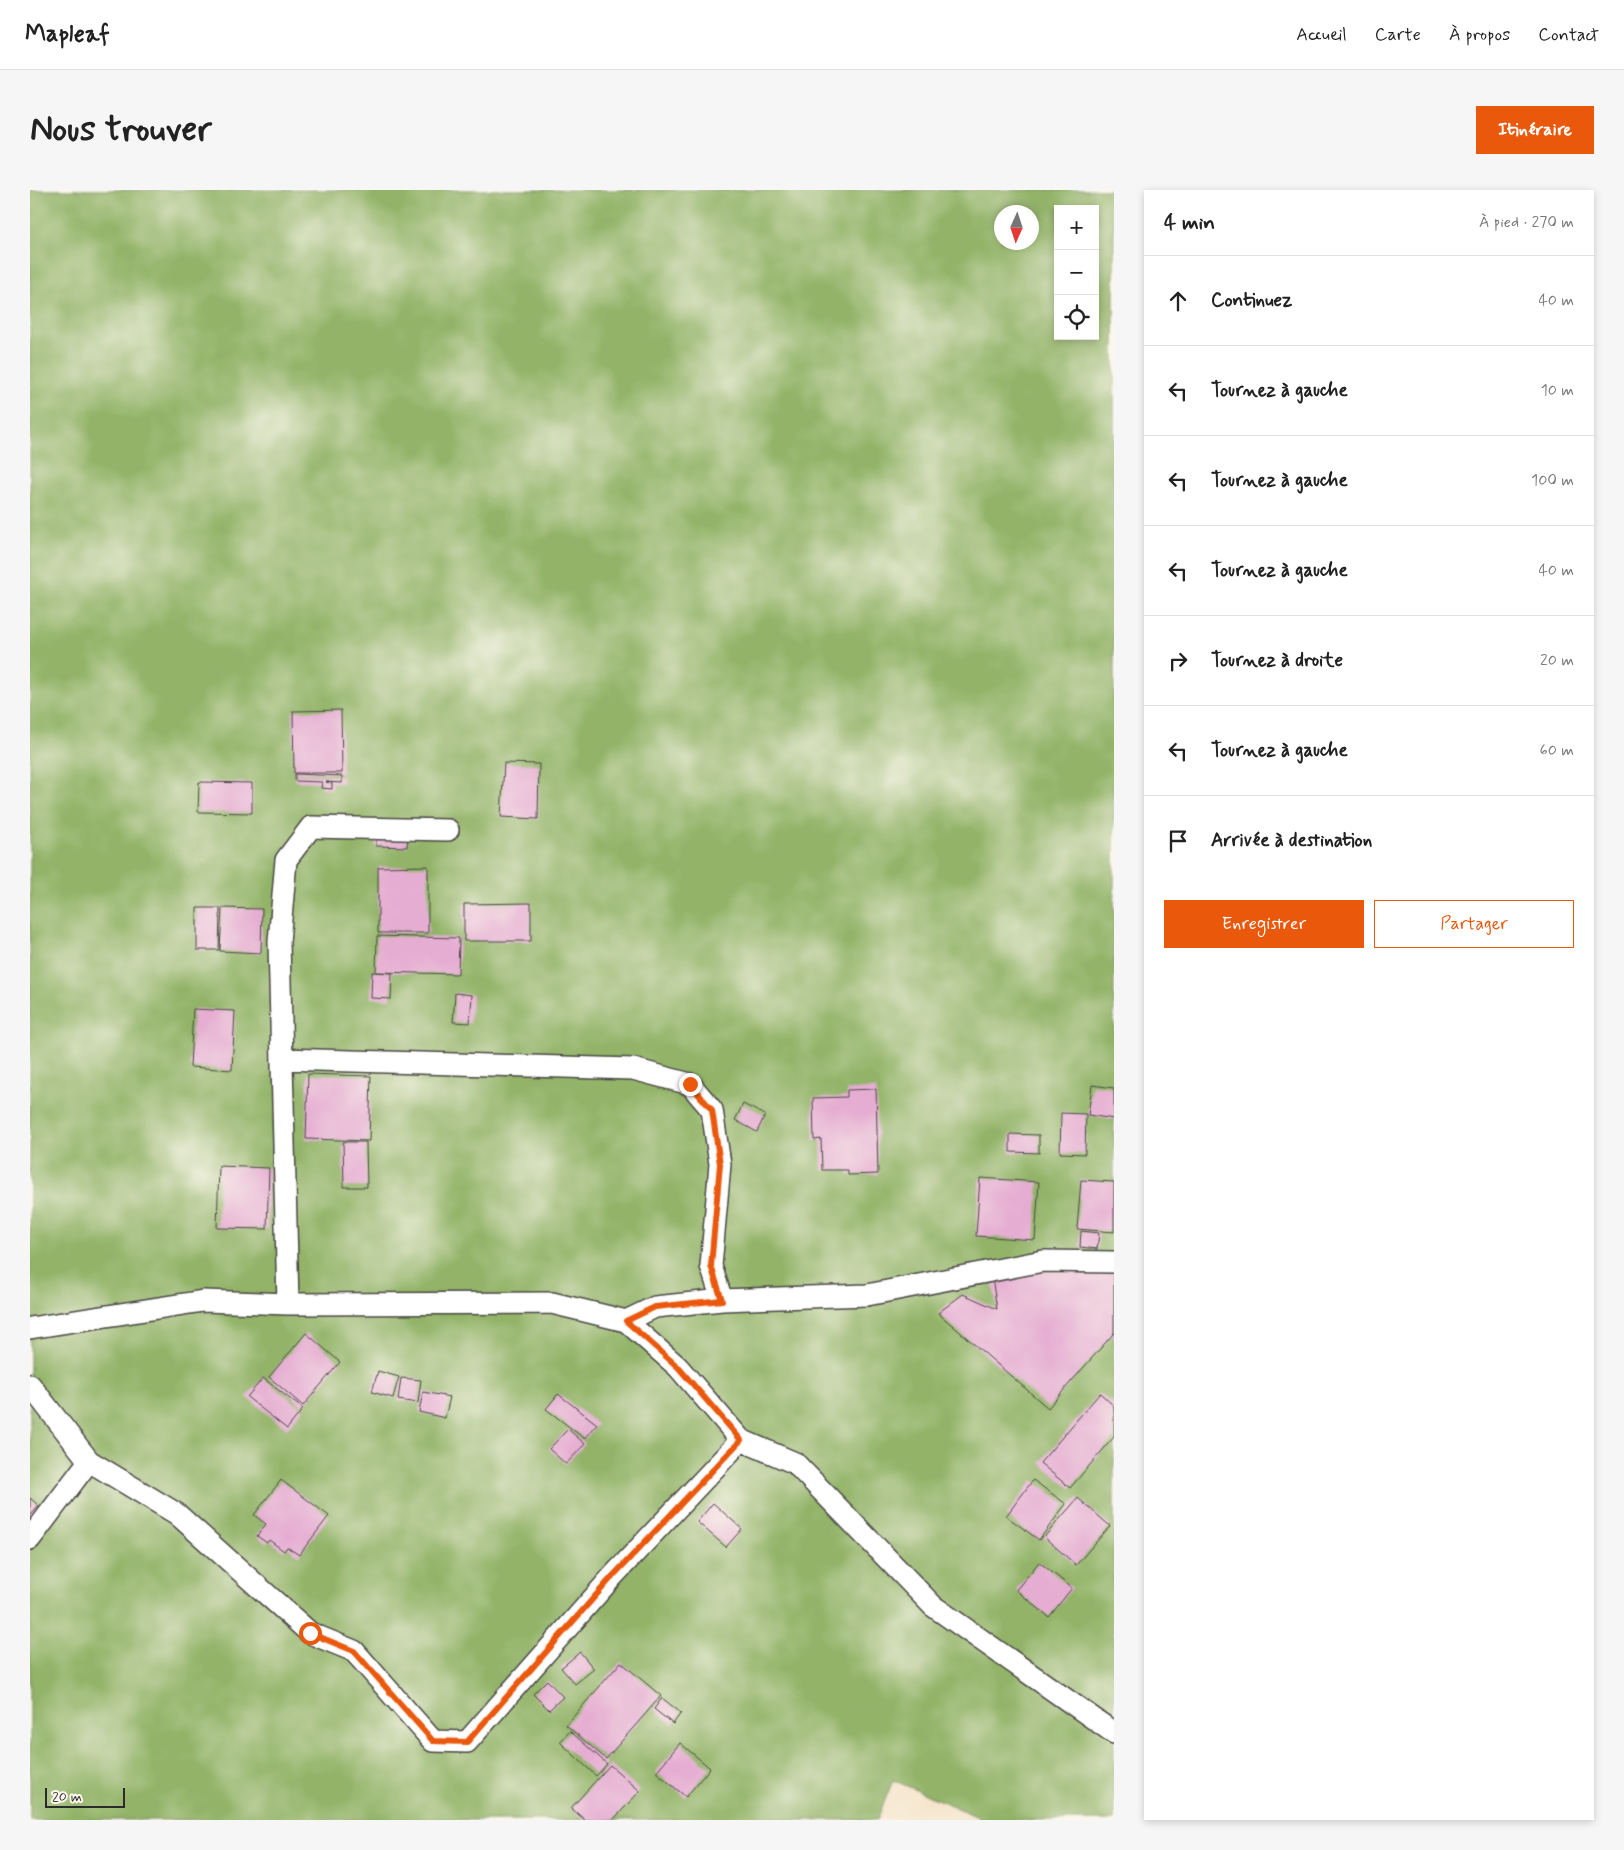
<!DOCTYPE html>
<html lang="fr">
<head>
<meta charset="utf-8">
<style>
  :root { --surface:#fff; --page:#f6f6f6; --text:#222; --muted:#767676; --line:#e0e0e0; --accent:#ea580c }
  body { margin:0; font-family:Mynerve,sans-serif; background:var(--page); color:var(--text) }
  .controls { position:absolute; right:15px; top:15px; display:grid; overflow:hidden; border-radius:0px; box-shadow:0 2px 8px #0003 }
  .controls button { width:45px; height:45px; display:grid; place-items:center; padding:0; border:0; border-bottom:1px solid var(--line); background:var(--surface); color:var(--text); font:25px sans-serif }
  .compass { position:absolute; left:964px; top:15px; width:45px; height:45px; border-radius:50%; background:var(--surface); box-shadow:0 2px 8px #0003; rotate:183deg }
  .scale { position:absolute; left:15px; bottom:12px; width:80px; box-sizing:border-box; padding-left:5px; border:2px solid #2b2b2b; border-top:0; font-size:14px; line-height:18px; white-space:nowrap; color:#2b2b2b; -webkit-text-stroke:4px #fbf7ec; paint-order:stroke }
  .stop { position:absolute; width:15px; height:15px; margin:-11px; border:4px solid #ea580c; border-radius:50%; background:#fff }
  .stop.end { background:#ea580c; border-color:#fff; box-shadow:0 1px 5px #0008 }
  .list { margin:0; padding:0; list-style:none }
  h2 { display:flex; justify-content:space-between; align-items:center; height:65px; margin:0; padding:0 20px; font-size:21px }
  h2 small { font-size:16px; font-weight:400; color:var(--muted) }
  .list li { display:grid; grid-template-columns:32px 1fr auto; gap:15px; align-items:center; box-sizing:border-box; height:90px; padding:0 20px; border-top:1px solid var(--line) }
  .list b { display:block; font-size:19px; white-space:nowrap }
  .list em { font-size:16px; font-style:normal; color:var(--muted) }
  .actions { display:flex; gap:10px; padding:15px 20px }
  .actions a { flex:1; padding:11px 0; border:1px solid var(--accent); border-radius:0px; text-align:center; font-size:18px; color:var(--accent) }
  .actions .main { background:var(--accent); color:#fff }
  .icon { flex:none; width:28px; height:28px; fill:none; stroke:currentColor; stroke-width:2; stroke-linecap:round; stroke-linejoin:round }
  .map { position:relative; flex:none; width:1084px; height:1630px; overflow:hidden; border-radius:0px }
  header { display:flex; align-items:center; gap:30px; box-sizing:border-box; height:70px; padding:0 25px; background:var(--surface); border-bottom:1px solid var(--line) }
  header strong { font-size:24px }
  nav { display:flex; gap:28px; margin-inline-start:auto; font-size:18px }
  .intro { display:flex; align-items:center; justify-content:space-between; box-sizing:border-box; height:120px; padding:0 30px }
  h1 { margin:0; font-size:35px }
  .button { padding:12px 22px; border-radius:0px; background:var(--accent); color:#fff; font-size:18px; font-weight:700 }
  main { display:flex; gap:30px; padding:0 30px }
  aside { flex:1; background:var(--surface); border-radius:0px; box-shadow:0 2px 8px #0003 }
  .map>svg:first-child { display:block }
  .forest { fill:#92b368; stroke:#5e6f4a; fill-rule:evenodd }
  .building { fill:#e5add2 }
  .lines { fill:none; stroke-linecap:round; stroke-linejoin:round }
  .minor-casing { stroke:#494743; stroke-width:24 }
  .minor { stroke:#fff; stroke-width:21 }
  .route { stroke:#ea580c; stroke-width:6 }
</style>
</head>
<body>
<header>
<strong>Mapleaf</strong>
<nav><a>Accueil</a><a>Carte</a><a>À propos</a><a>Contact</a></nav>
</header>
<div class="intro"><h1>Nous trouver</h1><a class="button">Itinéraire</a></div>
<main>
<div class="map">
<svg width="1084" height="1630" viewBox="0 0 1084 1630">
  <rect width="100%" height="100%" fill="#fbf7ec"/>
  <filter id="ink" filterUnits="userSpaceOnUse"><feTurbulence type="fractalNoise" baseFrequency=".02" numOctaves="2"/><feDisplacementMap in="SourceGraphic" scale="10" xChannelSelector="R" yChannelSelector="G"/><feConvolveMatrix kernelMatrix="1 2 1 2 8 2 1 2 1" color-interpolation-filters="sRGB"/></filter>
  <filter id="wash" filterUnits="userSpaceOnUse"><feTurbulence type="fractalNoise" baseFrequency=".0096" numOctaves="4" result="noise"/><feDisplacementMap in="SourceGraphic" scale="20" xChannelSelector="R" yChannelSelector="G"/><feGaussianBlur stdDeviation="1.12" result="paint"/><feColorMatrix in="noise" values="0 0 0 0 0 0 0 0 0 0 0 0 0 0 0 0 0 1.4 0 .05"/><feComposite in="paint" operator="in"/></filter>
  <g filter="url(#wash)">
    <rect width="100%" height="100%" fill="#f5e5cc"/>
    <path class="forest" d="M0,0H1084V1630H955L863,1590L847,1630H0ZM1028,19H1065V146H1028ZM972,22H1002V52H972Z"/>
    <g id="blocks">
      <path class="building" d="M311,520L312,583H264L263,521Z
        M474,573L509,574L508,629L471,627Z
        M265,584L312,586V593L296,592L302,593V599L291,598L292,592L265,591Z
        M169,592L222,593V623L168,622Z
        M346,641L378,643L377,657L346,656Z
        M398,676V743H348V677Z
        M501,713V751H434V714Z
        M167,718H190L189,760H167Z
        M192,718L232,719L231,763L190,761Z
        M347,746L429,748L428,784L346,782Z
        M342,782L362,783L361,809L341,808Z
        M425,803L442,805L440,833L423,832Z
        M163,819L205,821L202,880L160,877Z
        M278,884L341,886L339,951L276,949Z
        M1062,895L1084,898V929L1058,925Z
        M846,899L848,984L818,985V980H792L791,949L784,950L783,908L817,907V900Z
        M713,914L735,925L727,942L705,930Z
        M1031,923L1056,924L1055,964L1030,963Z
        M980,944L1009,945V963L980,962Z
        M313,952H336L337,997H314Z
        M189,976L239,978L237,1039L187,1038Z
        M950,988L1009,992L1005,1050L946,1046Z
        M1051,990L1084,992V1042L1047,1039Z
        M1051,1041L1069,1043L1067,1059L1050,1057Z
        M1084,1072V1143L1018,1218L908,1123L933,1104L967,1119L962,1088Z
        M276,1143L310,1172L273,1216L239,1187Z
        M348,1181L369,1187L363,1208L342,1202Z
        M233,1188L273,1219L257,1239L217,1207Z
        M371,1188L391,1190L388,1213L368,1210Z
        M393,1202L420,1207L415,1228L389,1222Z
        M1070,1203L1084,1216V1247L1040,1298L1010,1273Z
        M528,1204L567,1234L555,1249L516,1219Z
        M538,1239L555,1254L536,1274L519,1259Z
        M251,1290L299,1326L269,1365L257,1357L254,1361L239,1350L237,1353L227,1346L236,1334L224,1325Z
        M1003,1290L1036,1314L1009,1350L976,1326Z
        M0,1308L9,1316L0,1326Z
        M1048,1308L1080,1336L1046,1375L1014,1347Z
        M683,1313L712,1339L696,1357L667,1332Z
        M1009,1372L1042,1398L1019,1427L986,1400Z
        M550,1462L564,1479L545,1494L531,1478Z
        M591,1472L631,1506L576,1569L536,1535Z
        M517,1490L533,1507L519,1520L503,1504Z
        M632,1508L651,1523L643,1534L624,1519Z
        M540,1541L577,1574L566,1586L530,1552Z
        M650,1553L680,1578L656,1607L626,1582Z
        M580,1575L610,1601L583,1630H555L541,1618Z"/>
    </g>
  </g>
  <g filter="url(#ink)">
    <use href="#blocks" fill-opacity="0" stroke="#494743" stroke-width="1"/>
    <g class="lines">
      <g class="minor-casing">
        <path id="minor" d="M252,869L603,879L660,894L682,920L690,974L681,1076L692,1110
          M258,1114L249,752L256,670L281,637L418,640
          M596,1131L625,1117L692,1110L837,1105L1013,1071L1084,1072
          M0,1138L173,1111L258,1114L522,1113L596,1131L648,1177L711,1250L765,1273L903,1416L1084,1543
          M0,1195L59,1271L147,1324L280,1443L324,1461L403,1551L437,1552L582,1387L711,1250
          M0,1349L59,1271"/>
      </g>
      <use href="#minor" class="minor"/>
    </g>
  </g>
  <g class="lines" filter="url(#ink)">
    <path class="route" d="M280,1443L324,1461L403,1551L437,1552L582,1387L711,1250L648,1177L596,1131L625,1117L692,1110L681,1076L690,974L682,920L660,894"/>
  </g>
</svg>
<div class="controls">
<button>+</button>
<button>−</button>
<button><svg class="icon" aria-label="locate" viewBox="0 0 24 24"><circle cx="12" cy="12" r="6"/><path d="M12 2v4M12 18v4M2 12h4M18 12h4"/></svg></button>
</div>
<svg class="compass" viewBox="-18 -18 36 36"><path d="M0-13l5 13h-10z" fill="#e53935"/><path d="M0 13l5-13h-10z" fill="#767676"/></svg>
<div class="scale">20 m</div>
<div class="stop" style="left:280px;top:1443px"></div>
<div class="stop end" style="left:660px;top:894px"></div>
</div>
<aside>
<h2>4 min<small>À pied · 270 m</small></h2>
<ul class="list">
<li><svg class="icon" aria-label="ahead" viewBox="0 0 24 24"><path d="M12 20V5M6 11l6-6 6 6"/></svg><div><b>Continuez</b></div><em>40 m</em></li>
<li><svg class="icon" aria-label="left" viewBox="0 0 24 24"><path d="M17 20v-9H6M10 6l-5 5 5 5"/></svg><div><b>Tournez à gauche</b></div><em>10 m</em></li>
<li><svg class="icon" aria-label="left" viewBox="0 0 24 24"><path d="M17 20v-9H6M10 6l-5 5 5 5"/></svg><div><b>Tournez à gauche</b></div><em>100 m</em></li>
<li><svg class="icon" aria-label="left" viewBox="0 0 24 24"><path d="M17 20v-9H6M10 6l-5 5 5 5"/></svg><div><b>Tournez à gauche</b></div><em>40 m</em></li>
<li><svg class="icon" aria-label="right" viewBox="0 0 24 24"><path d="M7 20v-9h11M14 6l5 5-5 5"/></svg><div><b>Tournez à droite</b></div><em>20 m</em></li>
<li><svg class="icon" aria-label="left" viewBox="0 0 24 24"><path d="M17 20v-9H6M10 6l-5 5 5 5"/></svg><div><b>Tournez à gauche</b></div><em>60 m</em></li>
<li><svg class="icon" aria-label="arrive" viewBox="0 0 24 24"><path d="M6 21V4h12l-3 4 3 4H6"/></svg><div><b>Arrivée à destination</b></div></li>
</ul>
<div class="actions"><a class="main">Enregistrer</a><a>Partager</a></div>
</aside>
</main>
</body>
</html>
